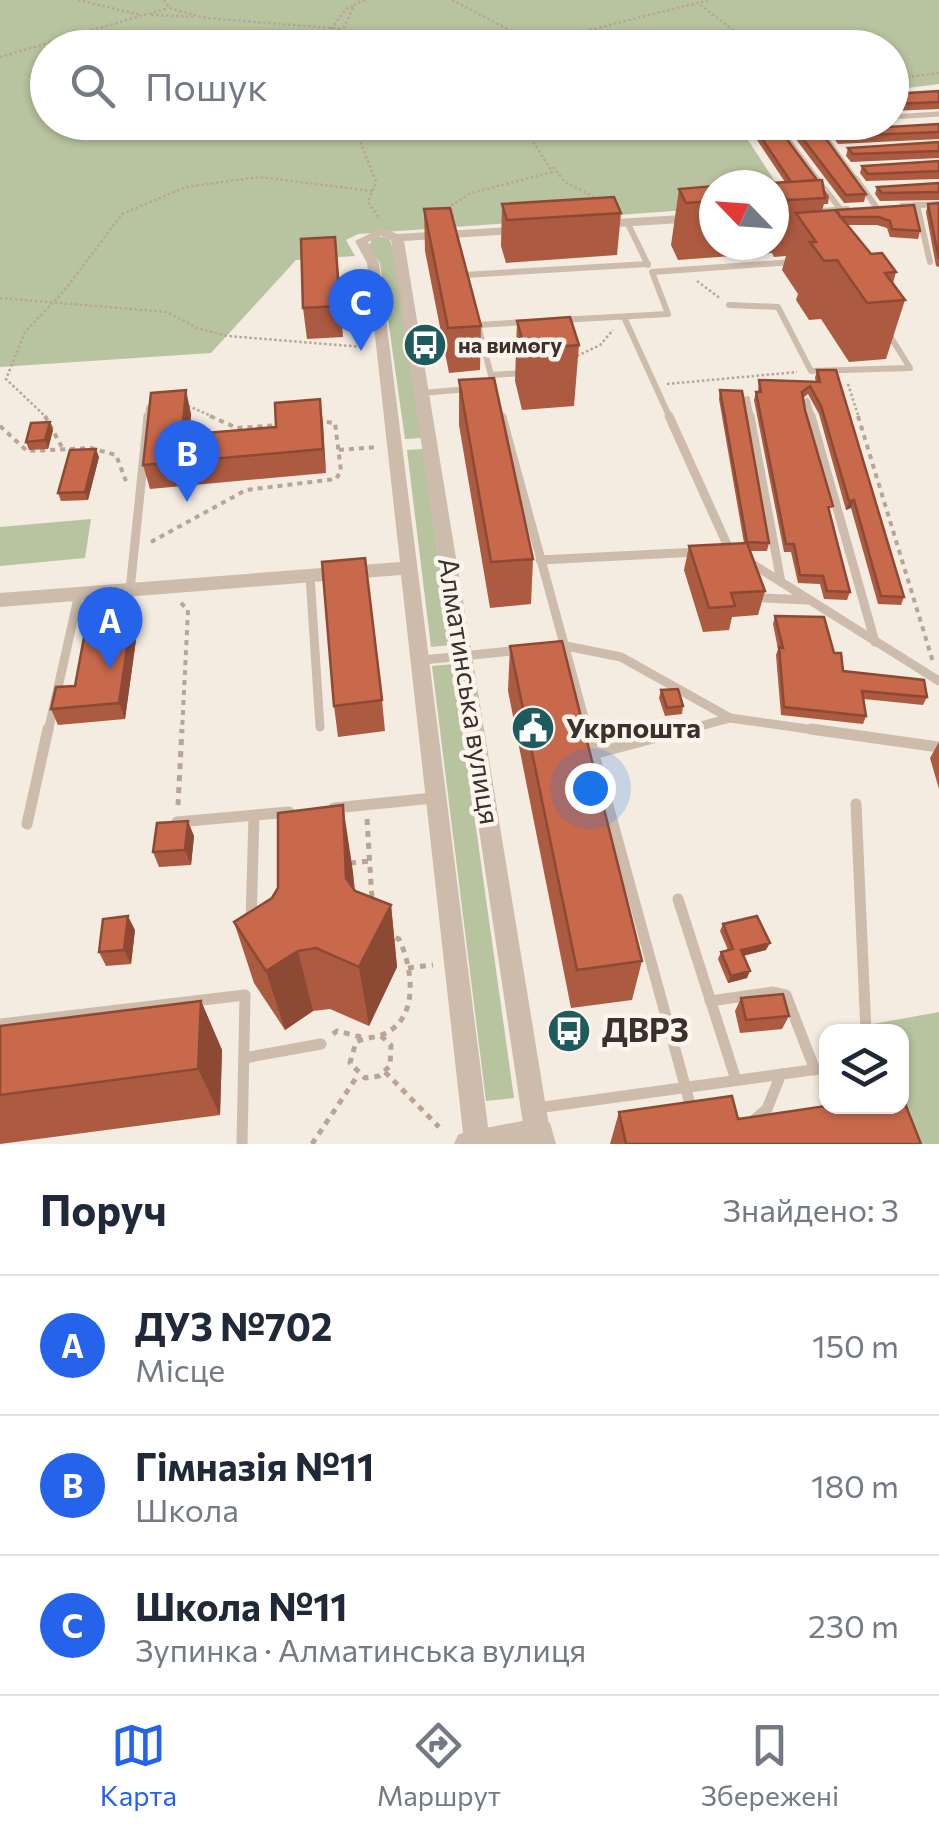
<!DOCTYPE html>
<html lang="uk">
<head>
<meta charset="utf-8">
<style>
  :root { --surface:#fff; --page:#f6f6f7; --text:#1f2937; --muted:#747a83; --line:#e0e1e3; --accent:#2563eb }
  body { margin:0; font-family:Commissioner,sans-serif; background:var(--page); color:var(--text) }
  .controls { position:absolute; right:30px; bottom:30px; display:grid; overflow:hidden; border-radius:20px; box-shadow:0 2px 8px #0004 }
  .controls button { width:90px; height:90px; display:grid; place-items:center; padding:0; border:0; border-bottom:2px solid var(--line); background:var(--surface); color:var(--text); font:50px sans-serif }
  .compass { position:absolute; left:699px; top:170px; width:90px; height:90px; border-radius:50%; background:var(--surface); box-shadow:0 2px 8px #0004; rotate:295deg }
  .you { position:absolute; left:590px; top:788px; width:35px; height:35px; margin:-25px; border:8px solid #fff; border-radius:50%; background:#1a73e8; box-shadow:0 0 0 15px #1a73e833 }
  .badge { display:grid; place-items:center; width:65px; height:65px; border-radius:50%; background:var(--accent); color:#fff; font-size:32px; font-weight:700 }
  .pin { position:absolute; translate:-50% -82px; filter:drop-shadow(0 2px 5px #0008) }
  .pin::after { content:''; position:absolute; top:52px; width:35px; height:30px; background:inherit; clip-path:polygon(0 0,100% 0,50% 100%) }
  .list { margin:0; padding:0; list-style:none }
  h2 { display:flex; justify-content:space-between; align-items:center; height:130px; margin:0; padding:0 40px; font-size:42px }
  h2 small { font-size:32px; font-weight:400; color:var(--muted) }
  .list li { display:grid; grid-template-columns:65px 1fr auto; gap:30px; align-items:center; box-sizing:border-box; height:140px; padding:0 40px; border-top:2px solid var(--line) }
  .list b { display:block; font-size:38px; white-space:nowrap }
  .list p { margin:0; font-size:32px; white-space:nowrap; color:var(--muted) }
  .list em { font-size:32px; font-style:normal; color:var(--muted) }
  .icon { flex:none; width:55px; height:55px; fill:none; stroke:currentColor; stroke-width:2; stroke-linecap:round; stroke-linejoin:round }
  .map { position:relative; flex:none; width:939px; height:1144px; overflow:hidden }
  .search { position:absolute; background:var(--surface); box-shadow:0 2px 8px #0004; left:30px; right:30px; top:30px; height:110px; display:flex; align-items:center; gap:25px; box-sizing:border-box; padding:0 35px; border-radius:55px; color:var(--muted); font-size:38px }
  .sheet { height:550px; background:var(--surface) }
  nav { display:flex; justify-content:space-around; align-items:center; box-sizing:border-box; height:140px; border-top:2px solid var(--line); background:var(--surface); font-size:28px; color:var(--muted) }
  nav a { display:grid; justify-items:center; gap:5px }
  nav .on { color:var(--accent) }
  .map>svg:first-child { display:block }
  .green { fill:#b8c4a0 }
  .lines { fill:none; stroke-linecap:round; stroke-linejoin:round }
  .path-far2 { stroke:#b9a596; stroke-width:2.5; stroke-dasharray:2.5 2.5; stroke-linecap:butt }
  .path-far1 { stroke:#b9a596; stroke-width:4; stroke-dasharray:5 5; stroke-linecap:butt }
  .path { stroke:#b9a596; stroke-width:5; stroke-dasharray:6 6; stroke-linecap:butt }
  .service-far3 { stroke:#cdbbac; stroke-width:5 }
  .service-far2 { stroke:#cdbbac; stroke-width:6 }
  .service-far1 { stroke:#cdbbac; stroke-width:9 }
  .service { stroke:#cdbbac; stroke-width:11 }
  .minor { fill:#cdbbac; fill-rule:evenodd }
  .tertiary { fill:#cdbbac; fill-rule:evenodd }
  .wall { fill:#ac5a40 }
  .shaded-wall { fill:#8c4a34 }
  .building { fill:#c8694b; stroke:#8c4a34; stroke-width:2.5 }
  .labels { text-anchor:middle; stroke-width:9; stroke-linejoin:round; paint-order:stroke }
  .far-poi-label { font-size:22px; font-weight:bold; fill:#3b302b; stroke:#fbf5ee; text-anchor:start }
  .street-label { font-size:28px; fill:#3b302b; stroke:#fbf5ee }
  .poi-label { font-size:28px; font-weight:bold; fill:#3b302b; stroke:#fbf5ee; text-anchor:start }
  .near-poi-label { font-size:32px; font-weight:bold; fill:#3b302b; stroke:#fbf5ee; text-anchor:start }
</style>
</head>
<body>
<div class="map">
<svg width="939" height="1144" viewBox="0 0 939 1144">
  <rect width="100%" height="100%" fill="#f4ebe1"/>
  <path class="green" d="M0,0H939V84L892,90V48H48V122L737,123L789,203L774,185H714V208L358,234L346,240L355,256L296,260L211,353L0,367Z
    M374,236L389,238L397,262L422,438L405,439L380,263L368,247Z
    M423,449L451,645L431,647L407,450Z
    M91,519L85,558L0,566V527Z
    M453,664L514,1098L486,1101L432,666Z
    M939,1012V1144H910L902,1106V1032L864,1031L862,1026Z"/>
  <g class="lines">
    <path class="path-far2" d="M78,0L141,15
      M164,0L169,8L206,18L343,29
      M452,0L521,36L559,39
      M700,5L757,48
      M151,15L196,17
      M331,29L346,9L355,5
      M344,48L343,29L355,4L365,0
      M543,48L574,34L709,0
      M0,57L168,8
      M892,79L939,73
      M360,122V141L376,182L368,202L380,219
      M553,167L565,182L598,199
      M452,216V205L471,193L552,172L521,122
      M697,281L721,299
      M0,298L167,312L197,328L228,336L363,347
      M577,356L600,345L613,330
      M667,384L797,372
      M848,384L859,418
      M188,406L216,418
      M47,418L6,379L25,332L64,291L122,214L186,187L259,177L372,191"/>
    <path class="path-far1" d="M45,416L64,451
      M210,416L237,428L278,425
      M858,416L933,662
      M0,426L27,451L91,448L116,455L126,481
      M339,450L377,447
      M151,542L246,490L336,479L341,471L335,423L317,421
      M181,603L188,610L182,732"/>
    <path class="path" d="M178,805L182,729
      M367,819L372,900
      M350,863L370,861
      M408,968L433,965
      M333,1034L337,1031L361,1037
      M381,1036L391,1045L390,1066L379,1076L365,1078L350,1063L356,1042C366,1037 377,1038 386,1033C420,1016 412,966 399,939L389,936
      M385,1072L439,1127
      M312,1144L358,1075"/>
    <path class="service-far3" d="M892,117L939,114
      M775,122L819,181
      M845,130L824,135L857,181"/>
    <path class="service-far2" d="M817,179L841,210
      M856,179L877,208
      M917,205L930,262
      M902,206L939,204
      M827,219L822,211L847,209
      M627,222L648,265
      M464,275L648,264
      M729,305L778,307L811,371L910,368L887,331
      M624,317L670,418
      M560,320L668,314L652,272L792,262
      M478,325L494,387
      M478,325L525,322
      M491,375L523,373
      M422,393L469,389
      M747,399L751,418
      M807,401L812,418
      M148,418L149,408"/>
    <path class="service-far1" d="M669,416L730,551
      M750,416L781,582
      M811,416L875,642
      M502,417L588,732
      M540,560L698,552
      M746,560L939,681
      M310,576L320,727
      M130,590L148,416
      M764,598L807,600
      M561,645L621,657L730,718L829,732
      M423,660L521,650
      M48,732L79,594
      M678,732L730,718"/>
    <path class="service" d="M587,729L692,1111
      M811,729L939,747
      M593,754L687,729
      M856,804L866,1032
      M334,808L433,798
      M177,822L289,812
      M27,824L48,729
      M678,899L736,1080
      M251,923L254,815
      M710,1001L773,992L786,995L815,1070
      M0,1024L245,995L242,1144
      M244,1058L321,1044
      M537,1108L826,1068
      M754,1120L767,1109L781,1074"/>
    <path class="minor" d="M714,213V221L600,228L594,224L600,220Z
      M524,226L530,230L528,233L404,241L552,1144H526L391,240L381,236L368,242L379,263L490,1143L454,1144L458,1135L463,1133L401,575L0,607V593L400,562L367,263L355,241L381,228L398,234Z"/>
    <path class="tertiary" d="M538,1118L550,1123L556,1144H460L465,1132Z"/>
  </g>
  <path class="wall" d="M939,91V109L892,111V94Z
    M745,122H774L829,196L828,204H824L822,211L836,212L837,210L914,205L920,231L918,239L890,237L887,228L877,225H847L871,254L896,272L893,283L905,300L886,359L849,362L821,319L809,320L796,300L798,294L782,270L786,256L774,257L772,253L678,260L671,245L679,189L714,186V245H774V185L785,182Z
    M783,122H875L823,127L821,132L866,194L864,202L844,203Z
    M939,124V139L838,144L833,137L835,130Z
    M939,142V158L851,162L846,156L848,148Z
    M939,161V179L866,181L860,173L862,166Z
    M939,183V200L880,201L875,194L877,187Z
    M939,203V267L936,266L926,212L928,204Z
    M502,204L621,213L617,255L506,263L501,246Z
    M424,209L481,326L480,370L449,373L425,251Z
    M338,267L343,337L307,339L303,308Z
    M517,321L579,345L574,406L522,410L515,381Z
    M817,370L904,597L901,605L878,604L851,508L846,510L819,414L808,394L803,398L850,592L847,600L824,599L820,584L798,583L791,552H784L754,400L756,392H758L759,380L816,382L815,378Z
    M459,380L533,559L531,604L490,608L459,425Z
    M720,390L769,543L767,551H750L765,591L758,615L732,617L729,630L703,632L684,570L689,546L744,543L719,399Z
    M320,399L326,473L150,489L143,465L191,414L190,434L276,427Z
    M53,430L48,449L29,450L26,442Z
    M99,457L88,500L61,501L58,493Z
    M775,616L834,653L843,671L927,697L923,705L864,699L866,716L863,724L781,715L776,655L778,649L773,624Z
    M139,618L125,719L58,725L51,709L75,686Z
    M510,646L642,961L632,1000L571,1008L508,691Z
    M661,690L683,706L682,714L665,716L659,698Z
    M382,700L385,731L338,737L334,706Z
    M939,742V789L930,758Z
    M194,836L191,865L159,867L153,852Z
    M353,872L355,891L391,905L397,967L369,1026L330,1009L313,1011L285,1030L254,983L234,922Z
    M723,924L766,950L743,956L747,978L728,983L718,959L721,952L728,950L720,931Z
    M135,930L131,964L106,966L99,952Z
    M741,998L789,1016L782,1029L740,1033L735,1011Z
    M201,1001L222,1050L220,1115L0,1144V1026Z
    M619,1112L738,1119L921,1144H610Z"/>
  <path class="shaded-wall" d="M186,390L191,414L188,459L182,435Z
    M320,399L323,423L326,473L323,449Z
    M50,422L53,430L48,449L45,440Z
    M96,449L99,457L88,500L85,492Z
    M854,500L851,508L846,510L849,501Z
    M134,601L139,618L125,719L119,703Z
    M343,805L353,872L356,942L346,878Z
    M188,821L194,836L191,865L185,850Z
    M391,905L397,967L369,1026L359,967Z
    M128,916L135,930L131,964L124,950Z
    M770,943L766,950L738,957L741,950Z
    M298,951L313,1011L285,1030L266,971Z
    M750,971L747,978L728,983L731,976Z
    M201,1001L222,1050L220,1115L198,1069Z"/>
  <path class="building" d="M939,91V102L894,104L892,105V94Z
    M751,122H774L817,180L791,182Z
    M790,122H823L821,132L866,194L846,195Z
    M939,124V132L840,136L835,130Z
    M939,142V151L853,154L848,148Z
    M939,161V171L868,174L862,166Z
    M822,180L825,198L787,200L784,196L774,197V185H737Z
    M939,183V192L882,193L877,187Z
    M714,186V201L686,203L679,189Z
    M614,197L621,213L507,220L502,204Z
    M939,203V259L928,204Z
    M914,205L920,231L892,229L890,221L879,217H840L837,210Z
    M450,208L481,326L448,328L424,209Z
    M835,210L871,254L882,253L896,272L885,273L905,300L867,303L837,260L824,261L810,242H816L796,213Z
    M335,237L340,306L303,308L301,239Z
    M570,317L579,345L525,349L517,321Z
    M817,370H836L904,597L881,596L854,500L849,501L821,406L810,386L802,392L805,410L833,506L828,507L850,592L827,591L823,576L800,575L794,544H786L756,392H761L759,380L820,382Z
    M494,378L533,559L491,562L459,380Z
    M186,390L182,435L276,427L275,403L320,399L323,449L143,465L151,393Z
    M720,390L742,391L769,543L747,542Z
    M50,422L45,440L26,442L31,423Z
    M96,449L85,492L58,493L70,450Z
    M747,543L765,591L731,593L735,606L709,608L689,546Z
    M365,558L382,700L334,706L322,562Z
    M134,601L119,703L51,709L56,687L75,686L90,605Z
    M775,616L824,617L834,653H841L843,671L924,680L927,697L862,691L866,716L784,707L779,647L783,648Z
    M562,641L642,961L577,970L510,646Z
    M678,689L683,706L667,708L661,690Z
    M343,805L346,878L355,891L391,905L359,967L316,948L298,951L266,971L234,922L272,898L278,888V813Z
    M188,821L185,850L153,852L157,823Z
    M128,916L124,950L99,952L103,919Z
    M757,916L770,943L741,950L750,971L731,976L721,952L733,949L723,924Z
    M783,994L789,1016L746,1020L741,998Z
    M201,1001L198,1069L0,1095V1026Z
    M732,1096L738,1119L826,1106H902V1096L921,1144H626L619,1112Z"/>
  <defs>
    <g id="bus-disc" transform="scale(2.25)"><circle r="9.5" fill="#1f5a5e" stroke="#fbf5ee"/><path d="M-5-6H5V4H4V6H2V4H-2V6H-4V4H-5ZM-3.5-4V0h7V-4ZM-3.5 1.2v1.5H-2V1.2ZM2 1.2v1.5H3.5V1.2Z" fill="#fff"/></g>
    <g id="civic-disc" transform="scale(2.25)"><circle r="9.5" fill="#1f5a5e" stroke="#fbf5ee"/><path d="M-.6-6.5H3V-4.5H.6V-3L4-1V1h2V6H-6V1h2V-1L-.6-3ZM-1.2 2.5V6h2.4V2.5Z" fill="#fff"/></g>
  </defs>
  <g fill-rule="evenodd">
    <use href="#bus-disc" x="425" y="345"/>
    <use href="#civic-disc" x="533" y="728"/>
    <use href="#bus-disc" x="569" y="1031"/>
  </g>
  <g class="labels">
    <g class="far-poi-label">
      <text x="458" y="353">на вимогу</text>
    </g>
    <g class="street-label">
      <text transform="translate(469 691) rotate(81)" y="10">Алматинська вулиця</text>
    </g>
    <g class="poi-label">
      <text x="566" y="738">Укрпошта</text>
    </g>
    <g class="near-poi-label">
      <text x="602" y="1042">ДВРЗ</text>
    </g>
  </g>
</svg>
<div class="controls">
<button><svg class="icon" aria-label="layers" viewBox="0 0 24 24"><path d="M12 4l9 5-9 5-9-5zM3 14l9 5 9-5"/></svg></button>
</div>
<svg class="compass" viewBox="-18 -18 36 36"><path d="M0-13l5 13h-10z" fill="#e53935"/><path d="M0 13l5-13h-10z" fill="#747a83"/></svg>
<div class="you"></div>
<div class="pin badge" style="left:110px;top:669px">A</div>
<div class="pin badge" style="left:187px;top:502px">B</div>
<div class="pin badge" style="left:361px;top:351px">C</div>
<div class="search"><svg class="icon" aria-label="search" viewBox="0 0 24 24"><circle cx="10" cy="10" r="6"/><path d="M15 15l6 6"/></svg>Пошук</div>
</div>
<section class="sheet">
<h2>Поруч<small>Знайдено: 3</small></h2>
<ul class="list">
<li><span class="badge">A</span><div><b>ДУЗ №702</b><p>Місце</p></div><em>150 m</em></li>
<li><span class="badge">B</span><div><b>Гімназія №11</b><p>Школа</p></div><em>180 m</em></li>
<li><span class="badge">C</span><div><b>Школа №11</b><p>Зупинка · Алматинська вулиця</p></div><em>230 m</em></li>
</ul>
</section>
<nav>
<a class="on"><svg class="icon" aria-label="map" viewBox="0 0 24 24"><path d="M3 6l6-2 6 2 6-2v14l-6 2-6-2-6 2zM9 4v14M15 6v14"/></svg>Карта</a>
<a><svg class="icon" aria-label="directions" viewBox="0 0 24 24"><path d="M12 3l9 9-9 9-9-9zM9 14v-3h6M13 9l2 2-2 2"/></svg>Маршрут</a>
<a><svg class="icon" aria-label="saved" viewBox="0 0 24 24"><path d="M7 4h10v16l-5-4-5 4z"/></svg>Збережені</a>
</nav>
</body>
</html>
